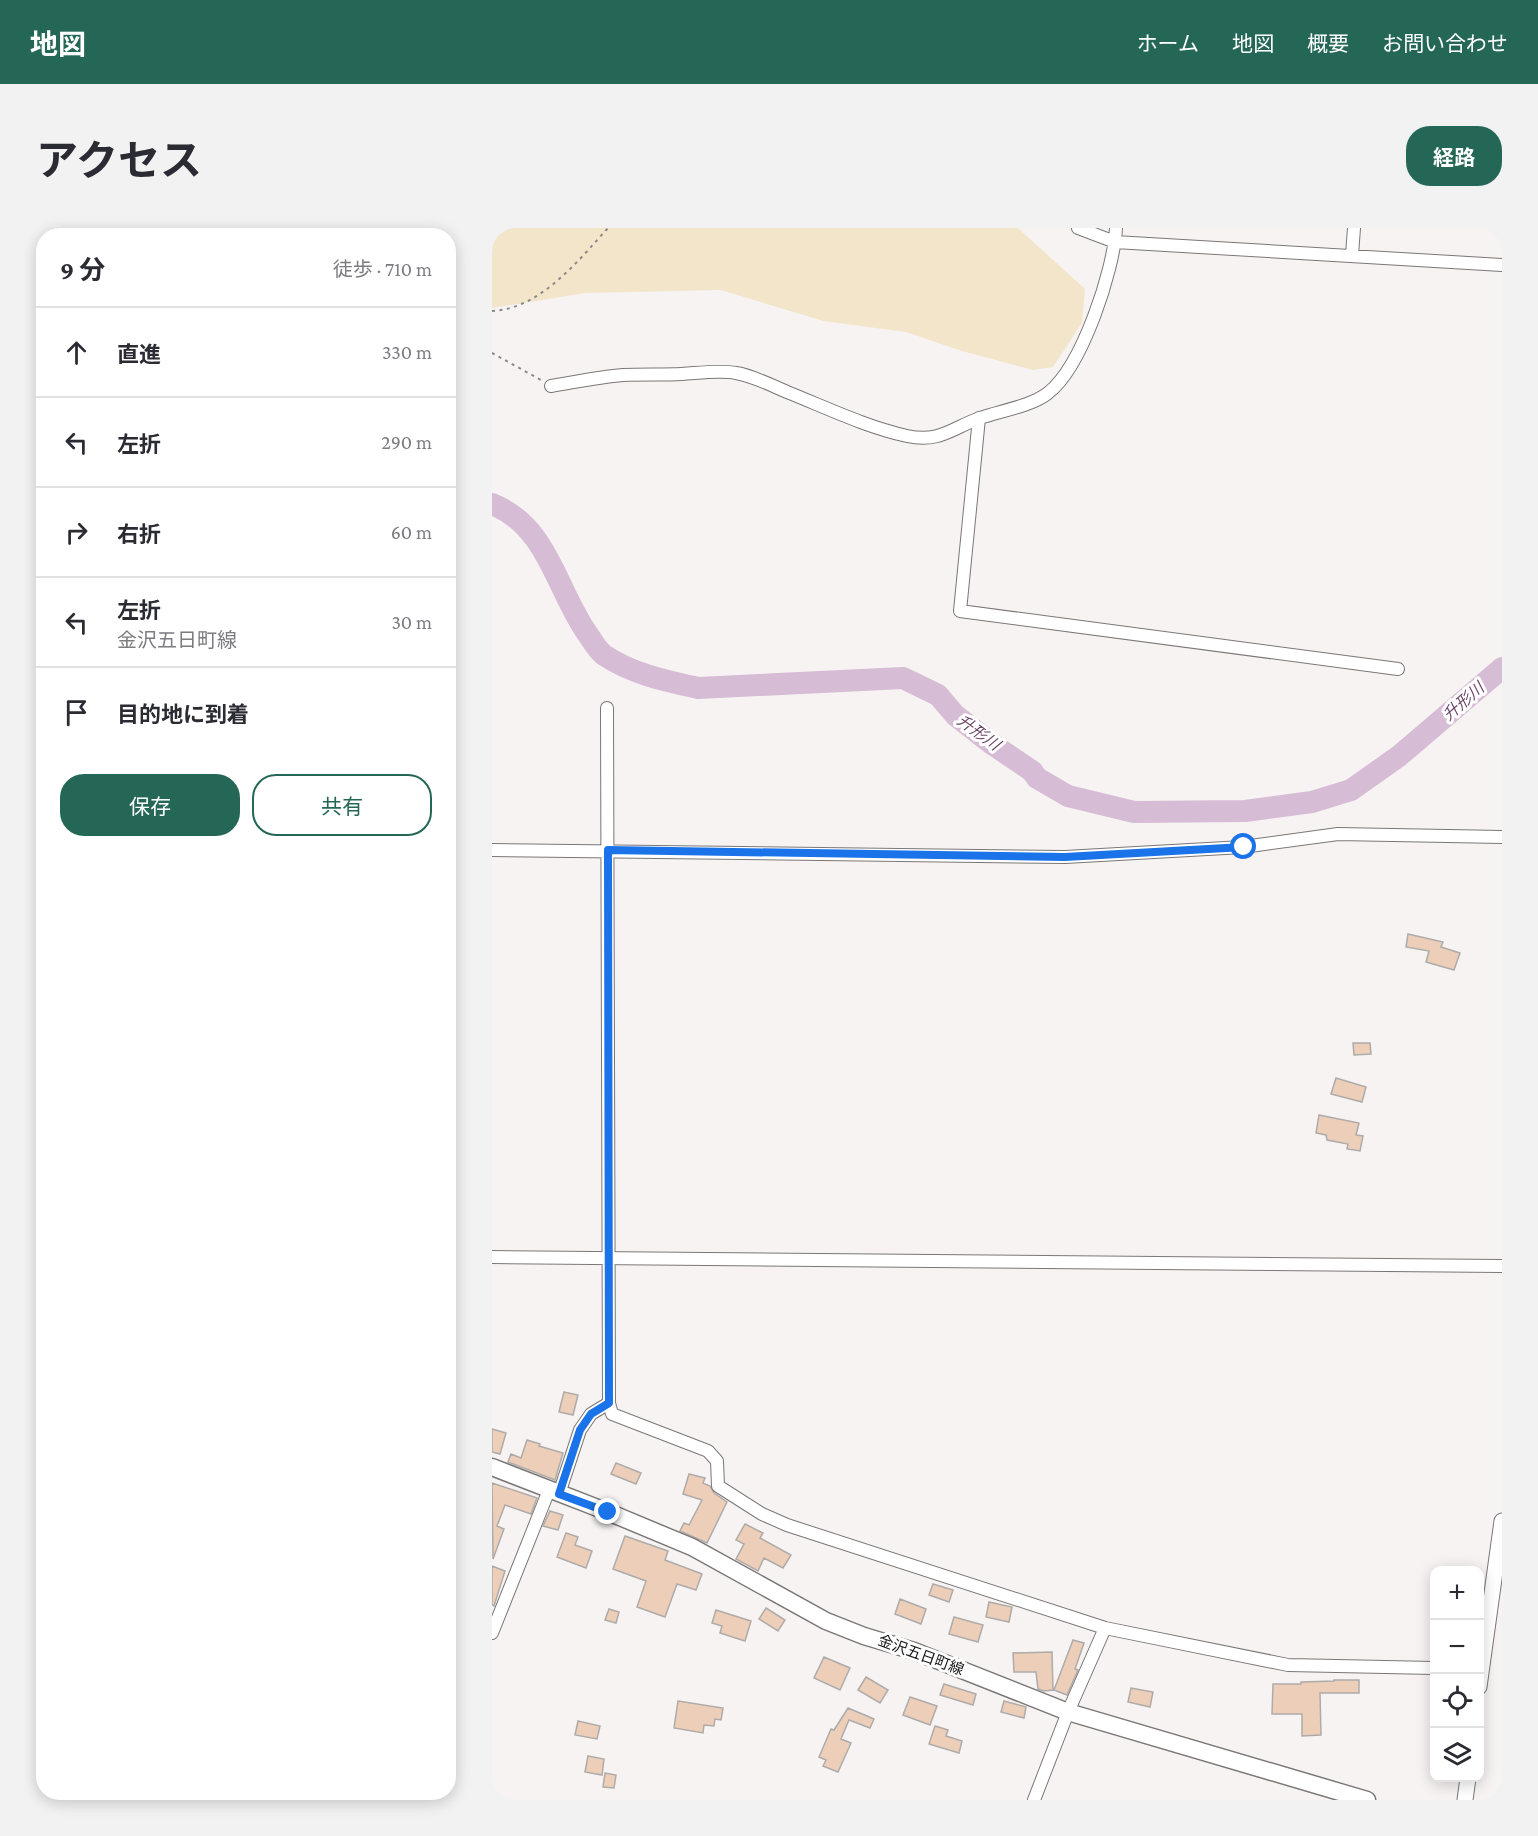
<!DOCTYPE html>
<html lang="ja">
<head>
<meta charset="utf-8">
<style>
  :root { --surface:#fff; --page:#f2f2f3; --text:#2b2b33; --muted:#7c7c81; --line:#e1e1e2; --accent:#256757 }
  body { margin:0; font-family:"Crimson Pro","Noto Sans JP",serif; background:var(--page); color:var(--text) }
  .controls { position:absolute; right:18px; bottom:18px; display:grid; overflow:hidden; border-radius:12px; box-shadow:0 3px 15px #0003 }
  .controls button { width:54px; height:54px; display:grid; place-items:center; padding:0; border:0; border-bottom:2px solid var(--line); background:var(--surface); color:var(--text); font:30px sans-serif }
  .stop { position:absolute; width:18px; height:18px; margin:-14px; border:4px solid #1a73e8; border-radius:50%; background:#fff }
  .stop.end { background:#1a73e8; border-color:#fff; box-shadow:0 2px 6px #0008 }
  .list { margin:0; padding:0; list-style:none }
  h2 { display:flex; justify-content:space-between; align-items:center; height:78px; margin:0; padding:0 24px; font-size:26px }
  h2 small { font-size:20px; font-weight:400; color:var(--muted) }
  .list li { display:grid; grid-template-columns:39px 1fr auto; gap:18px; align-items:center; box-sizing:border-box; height:90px; padding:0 24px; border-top:2px solid var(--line) }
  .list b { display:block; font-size:22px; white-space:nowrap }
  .list p { margin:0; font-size:20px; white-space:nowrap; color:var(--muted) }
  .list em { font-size:20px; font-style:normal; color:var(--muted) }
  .actions { display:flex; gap:12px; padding:18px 24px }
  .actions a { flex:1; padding:14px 0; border:2px solid var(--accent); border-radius:24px; text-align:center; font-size:21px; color:var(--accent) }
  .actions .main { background:var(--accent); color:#fff }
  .icon { flex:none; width:33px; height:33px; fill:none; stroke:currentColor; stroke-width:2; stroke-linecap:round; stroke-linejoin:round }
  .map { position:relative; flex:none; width:1010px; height:1572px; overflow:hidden; border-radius:24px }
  header { display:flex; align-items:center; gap:36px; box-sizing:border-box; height:84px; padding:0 30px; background:var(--accent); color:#fff }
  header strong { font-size:28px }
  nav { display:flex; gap:33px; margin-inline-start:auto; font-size:21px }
  .intro { display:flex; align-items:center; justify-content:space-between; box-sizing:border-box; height:144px; padding:0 36px }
  h1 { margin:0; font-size:42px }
  .button { padding:15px 27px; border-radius:24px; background:var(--accent); color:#fff; font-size:21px; font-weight:700 }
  main { display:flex; gap:36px; padding:0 36px }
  aside { flex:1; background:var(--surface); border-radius:24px; box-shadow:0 3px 15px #0003 }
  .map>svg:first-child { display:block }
  .green { fill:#f2e5ca }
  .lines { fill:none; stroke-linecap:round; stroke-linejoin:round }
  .river { stroke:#d7bcd5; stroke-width:22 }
  .building { fill:#ecceb9; stroke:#aeaba9; stroke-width:1.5 }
  .minor-casing { stroke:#7b7776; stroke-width:14 }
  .tertiary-casing { stroke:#7b7776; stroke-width:17 }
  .secondary-casing { stroke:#7b7776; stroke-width:19 }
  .path { stroke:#8b8988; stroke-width:2; stroke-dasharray:3 4.5; stroke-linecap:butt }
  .minor { stroke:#fff; stroke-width:12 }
  .tertiary { stroke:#fff; stroke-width:15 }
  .secondary { stroke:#fff; stroke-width:16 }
  .route { stroke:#1a73e8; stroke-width:8 }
  .labels { text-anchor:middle; stroke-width:6; stroke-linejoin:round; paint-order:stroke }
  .street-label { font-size:15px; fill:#161515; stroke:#fff }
  .water-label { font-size:16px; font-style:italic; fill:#6c4569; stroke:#fff }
</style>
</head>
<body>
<header>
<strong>地図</strong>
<nav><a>ホーム</a><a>地図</a><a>概要</a><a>お問い合わせ</a></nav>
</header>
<div class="intro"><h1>アクセス</h1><a class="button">経路</a></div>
<main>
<aside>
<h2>9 分<small>徒歩 · 710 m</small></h2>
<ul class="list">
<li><svg class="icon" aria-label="ahead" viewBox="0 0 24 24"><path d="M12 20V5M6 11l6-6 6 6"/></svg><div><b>直進</b></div><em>330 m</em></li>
<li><svg class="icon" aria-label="left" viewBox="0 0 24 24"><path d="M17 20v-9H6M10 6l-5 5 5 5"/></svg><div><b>左折</b></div><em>290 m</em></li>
<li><svg class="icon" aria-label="right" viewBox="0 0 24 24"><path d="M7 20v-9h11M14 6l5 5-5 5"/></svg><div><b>右折</b></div><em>60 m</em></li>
<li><svg class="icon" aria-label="left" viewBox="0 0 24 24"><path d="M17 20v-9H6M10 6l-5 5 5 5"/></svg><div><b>左折</b><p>金沢五日町線</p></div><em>30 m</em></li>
<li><svg class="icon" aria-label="arrive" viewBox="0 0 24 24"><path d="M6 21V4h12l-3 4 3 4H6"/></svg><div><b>目的地に到着</b></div></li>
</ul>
<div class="actions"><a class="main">保存</a><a>共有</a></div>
</aside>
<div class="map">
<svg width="1010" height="1572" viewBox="0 0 1010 1572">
  <rect width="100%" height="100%" fill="#f7f3f2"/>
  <path class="green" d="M0,0H526L593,61L590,95L561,139L541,142L470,123L414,104L331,93L229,62L94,65L0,80Z"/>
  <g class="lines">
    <path class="river" d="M0,276C56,298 64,361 95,405C100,412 105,422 112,427C140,446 174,453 206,460L411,450L446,467L463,487L500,516L540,543L545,550L576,568L642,584L753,583L820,574L859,562L907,528L1010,440"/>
  </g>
  <path class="building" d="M916,706L951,714L949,719L968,725L962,742L934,734L937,723L914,719Z
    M861,815H878L879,826L862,827Z
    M844,850L874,859L870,874L839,866Z
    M827,887L867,895L864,907L871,908L868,923L855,921L856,916L835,912L834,907L824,905Z
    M72,1164L86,1167L81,1187L67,1184Z
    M0,1201L14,1205L8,1226L0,1224Z
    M35,1212L48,1216L47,1218L71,1225L63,1252L16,1234L19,1226L29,1230Z
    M124,1235L149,1245L144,1256L119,1246Z
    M197,1246L213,1250L211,1255L218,1258L222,1265L235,1274L215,1315L188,1303L192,1295L197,1297L210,1272L191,1266Z
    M0,1255L45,1270L39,1286L13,1277L5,1298L12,1301L1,1331Z
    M58,1283L71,1287L66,1302L51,1298Z
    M253,1296L271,1305L268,1310L299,1327L291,1340L272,1330L266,1343L244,1331L252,1316L244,1312Z
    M74,1305L86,1309L83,1317L100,1323L94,1340L65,1329Z
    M133,1308L176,1323L173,1332L210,1346L204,1362L185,1356L173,1389L145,1379L154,1353L121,1341Z
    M0,1338L13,1343L2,1378L0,1377Z
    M441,1356L461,1362L457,1374L437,1367Z
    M408,1371L434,1381L429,1396L403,1386Z
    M497,1374L520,1379L517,1394L494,1389Z
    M274,1380L293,1392L286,1403L267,1391Z
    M117,1381L127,1384L124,1395L113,1392Z
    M224,1382L259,1393L253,1413L228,1405L230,1398L220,1395Z
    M462,1389L491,1397L486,1414L457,1406Z
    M581,1412L592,1415L583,1441L586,1442L575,1467L562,1462Z
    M560,1424L561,1462L552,1463L546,1461L544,1444H522L521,1425Z
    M332,1429L358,1440L348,1462L322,1450Z
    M374,1449L396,1462L388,1475L366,1462Z
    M842,1452H867V1465H828L829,1507L810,1508V1486H780L781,1456H809V1454L842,1453Z
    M452,1456L484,1466L481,1477L448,1467Z
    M639,1460L661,1464L658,1479L636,1474Z
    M418,1469L445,1478L438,1497L411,1487Z
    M186,1473L231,1480L229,1492L223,1491L222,1498L212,1497L211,1505L182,1500Z
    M512,1473L534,1479L532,1490L509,1484Z
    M356,1480L382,1491L378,1500L357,1492L349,1511L359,1515L346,1544L331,1538L334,1532L327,1529L339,1501L342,1502Z
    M86,1493L108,1498L105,1511L83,1507Z
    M443,1498L456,1502L454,1508L470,1513L467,1525L437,1516Z
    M96,1528L112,1531L110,1547L93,1544Z
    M113,1545L124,1547L122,1560L111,1559Z"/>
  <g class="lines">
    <g class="minor-casing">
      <path id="minor" d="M586,0L623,14L1010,37
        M860,27L862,0
        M59,158C83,154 107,149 131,147C150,146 170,147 190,146C207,145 227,142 244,145C263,148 282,159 300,166C337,181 375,199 415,208C448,215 460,200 488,190C508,183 540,178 556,165C590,139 622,42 624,0
        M487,190L468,383L906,441
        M115,480L117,1175L120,1186L216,1223L225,1233L226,1258L270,1286L295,1297L613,1400L796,1437L942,1440
        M0,622L573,629L751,619L846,606L1010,609
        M0,1029L1010,1038
        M67,1266L88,1202L99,1186L117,1175
        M0,1405L57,1262
        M542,1572L576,1484L613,1400"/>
    </g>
    <g class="tertiary-casing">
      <path id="tertiary" d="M987,1459L1010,1293
        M973,1572L976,1550"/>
    </g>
    <g class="secondary-casing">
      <path id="secondary" d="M0,1239L116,1284L200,1319L334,1393L372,1408L422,1423L576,1484L875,1572"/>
    </g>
    <path class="path" d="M0,83C48,81 86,33 116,0
      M0,125L49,152"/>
    <use href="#minor" class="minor"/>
    <use href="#tertiary" class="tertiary"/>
    <use href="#secondary" class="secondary"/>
  </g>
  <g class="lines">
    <path class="route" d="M116,1284L67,1266L88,1202L99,1186L117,1175L116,622L573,629L752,619"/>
  </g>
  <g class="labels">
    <g class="street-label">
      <text transform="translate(429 1427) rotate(20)" y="5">金沢五日町線</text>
    </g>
    <g class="water-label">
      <text transform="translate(971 473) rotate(-41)" y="6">升形川</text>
      <text transform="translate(487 504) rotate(36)" y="6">升形川</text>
    </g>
  </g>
</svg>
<div class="controls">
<button>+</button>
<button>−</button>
<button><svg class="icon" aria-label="locate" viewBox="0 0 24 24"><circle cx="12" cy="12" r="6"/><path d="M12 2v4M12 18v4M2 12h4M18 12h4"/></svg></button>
<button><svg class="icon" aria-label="layers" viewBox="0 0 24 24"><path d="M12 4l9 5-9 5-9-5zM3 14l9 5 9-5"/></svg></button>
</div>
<div class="stop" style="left:752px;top:619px"></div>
<div class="stop end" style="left:116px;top:1284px"></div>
</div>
</main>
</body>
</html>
